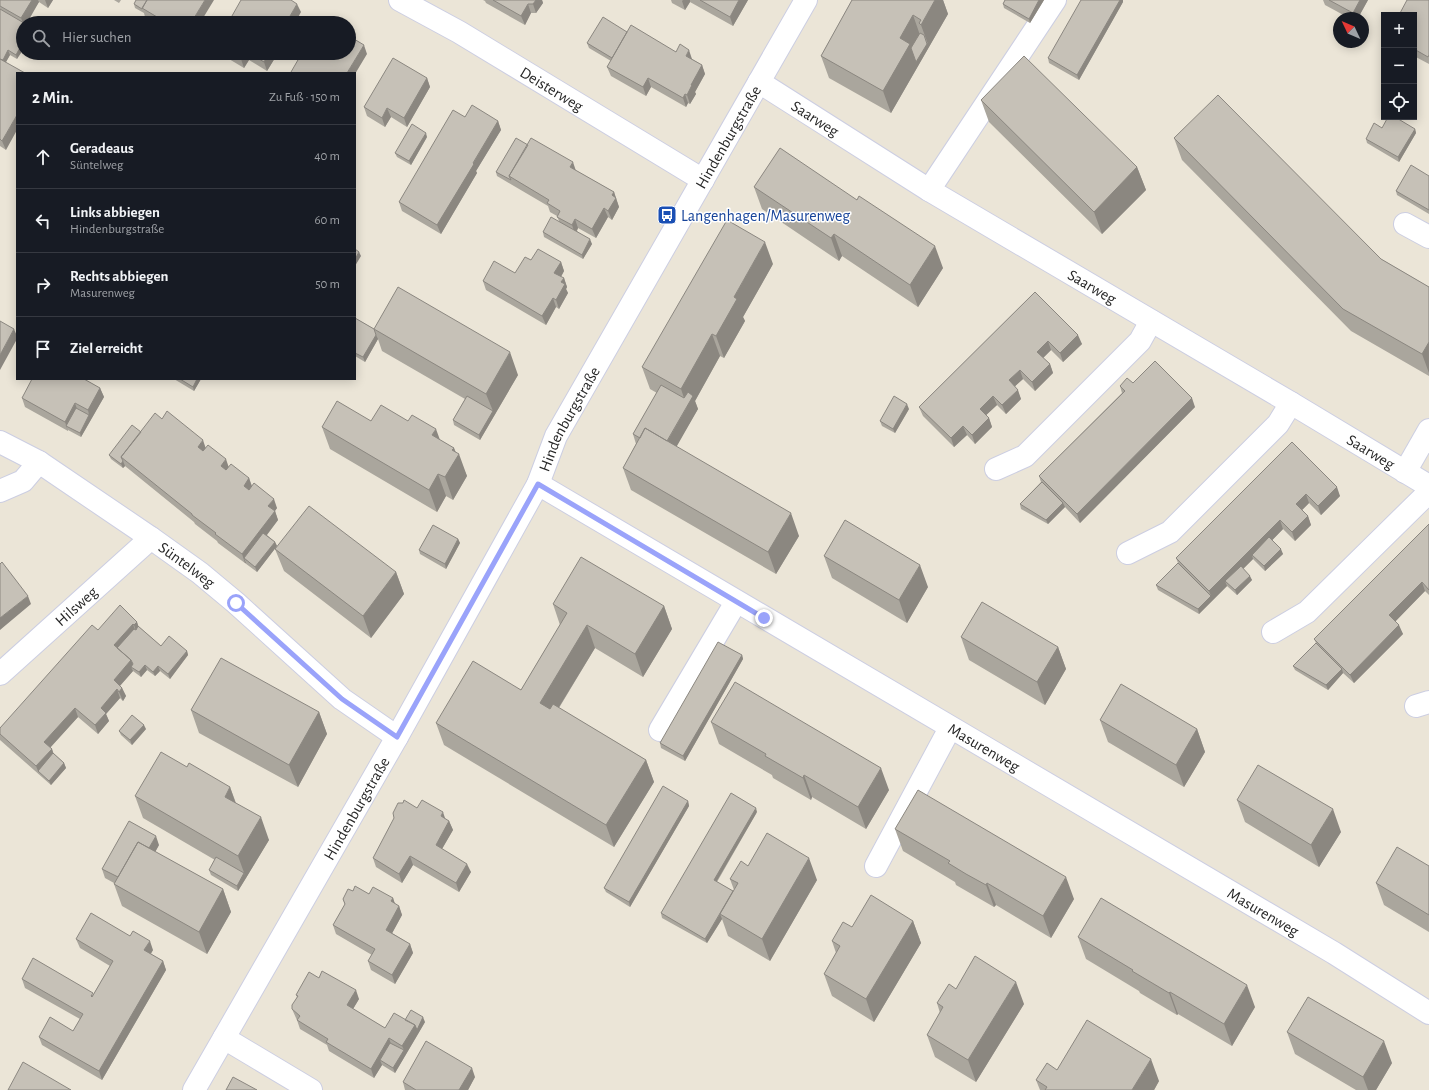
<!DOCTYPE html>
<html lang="de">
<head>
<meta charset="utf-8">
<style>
  :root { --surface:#171b24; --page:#20242c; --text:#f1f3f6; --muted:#9ea1a6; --line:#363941 }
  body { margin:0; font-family:"Alegreya Sans",sans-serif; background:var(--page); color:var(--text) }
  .controls { position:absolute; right:12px; top:12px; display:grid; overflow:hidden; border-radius:0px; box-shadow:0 2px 10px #0003 }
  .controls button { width:36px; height:36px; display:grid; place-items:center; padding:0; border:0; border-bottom:1px solid var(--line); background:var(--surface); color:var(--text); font:20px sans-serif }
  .compass { position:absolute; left:1333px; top:12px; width:36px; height:36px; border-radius:50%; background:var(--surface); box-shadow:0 2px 10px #0003; rotate:314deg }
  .stop { position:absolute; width:12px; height:12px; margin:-9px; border:3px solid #9aa3fa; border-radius:50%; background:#fff }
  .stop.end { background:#9aa3fa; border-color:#fff; box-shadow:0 1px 4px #0008 }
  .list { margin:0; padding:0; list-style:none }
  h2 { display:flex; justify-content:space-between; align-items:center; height:52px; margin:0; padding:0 16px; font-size:17px }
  h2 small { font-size:13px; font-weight:400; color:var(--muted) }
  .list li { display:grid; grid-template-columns:26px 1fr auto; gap:12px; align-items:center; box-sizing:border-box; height:64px; padding:0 16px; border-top:1px solid var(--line) }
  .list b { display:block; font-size:15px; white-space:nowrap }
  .list p { margin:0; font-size:13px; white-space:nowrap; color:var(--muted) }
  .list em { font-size:13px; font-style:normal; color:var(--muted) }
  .icon { flex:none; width:22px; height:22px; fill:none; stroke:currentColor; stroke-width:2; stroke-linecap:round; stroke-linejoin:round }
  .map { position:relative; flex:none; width:1429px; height:1090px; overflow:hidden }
  .search { position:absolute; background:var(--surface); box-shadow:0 2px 10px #0003; left:16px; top:16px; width:340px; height:44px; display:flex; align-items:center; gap:10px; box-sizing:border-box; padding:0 14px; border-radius:22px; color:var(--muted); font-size:15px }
  .panel { position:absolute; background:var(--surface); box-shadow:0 2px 10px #0003; left:16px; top:72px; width:340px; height:308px; border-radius:0px }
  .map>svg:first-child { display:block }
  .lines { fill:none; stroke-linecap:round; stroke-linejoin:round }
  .minor-casing { stroke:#cccee2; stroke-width:24 }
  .minor { stroke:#fff; stroke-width:22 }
  .wall { fill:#aaa69d }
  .shaded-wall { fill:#8b8780 }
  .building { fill:#c6c1b7; stroke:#8b8780 }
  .route { stroke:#9aa3fa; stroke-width:5 }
  .labels { text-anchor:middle; stroke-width:3; stroke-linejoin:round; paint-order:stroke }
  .street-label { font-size:16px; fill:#272727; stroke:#fff }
  .transit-label { font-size:16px; fill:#164399; stroke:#fff; text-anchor:start }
</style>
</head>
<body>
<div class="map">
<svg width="1429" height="1090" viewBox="0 0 1429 1090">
  <rect width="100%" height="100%" fill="#ebe5d7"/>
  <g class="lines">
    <g class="minor-casing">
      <g id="minor">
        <path id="s1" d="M400,0L459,32L703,180"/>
        <path id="s2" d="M759,82L929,190L1291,403L1429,486"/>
        <path d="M929,190L1055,0"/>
        <path d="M1405,224L1429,237"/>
        <path id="s3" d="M0,442L39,462L151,538L200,573L236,603L342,699L397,737"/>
        <path d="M996,469L1025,456L1140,341L1151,321"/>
        <path d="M1405,472L1429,430"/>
        <path id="s4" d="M538,484L1334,953L1429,1013"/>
        <path d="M0,491L23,481L39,462"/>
        <path d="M1128,553L1170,532L1278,424L1291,403"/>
        <path d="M1273,632L1307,612L1429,492"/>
        <path id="s5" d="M0,674L151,538"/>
        <path d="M1416,706L1429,702"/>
        <path d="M660,730L736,602"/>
        <path d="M876,866L950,728"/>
        <path d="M224,1038L311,1090"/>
        <path id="s6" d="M194,1090L397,737L538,484L556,436L806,0"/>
      </g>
    </g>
    <use href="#minor" class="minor"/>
  </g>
  <path class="wall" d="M0,0H53L48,8L39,2L23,23L17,59L10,55L6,62V150L0,146Z
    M114,0H121L119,3Z
    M483,0H542L543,3L536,13H531L525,25L486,3L485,1Z
    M671,0H748L733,26L690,2L685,10L672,3Z
    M852,0H943L948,14L891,113L829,78L821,56Z
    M1005,0H1044L1030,23L1004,8L1003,4Z
    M1120,0H1123V2L1079,80L1049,63L1048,58Z
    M1323,0H1368L1358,18H1349L1325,5Z
    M1429,0V64L1414,56V15Z
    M134,4L200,23H155L145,17L144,13L135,8Z
    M627,32L692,59L702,65L705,74L695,92L696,94L690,104L688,103L686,107L651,87L646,96L611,76L607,67L611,61L589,48L587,43Z
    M219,53H278L267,71L249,60L244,68Z
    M427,78L430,87L407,127L391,117L385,127L367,116L364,107Z
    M981,100L1137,167L1146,190L1102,234L989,122Z
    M465,117L498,121L501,130L476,171L477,173L441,234L402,211L399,202Z
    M1382,128L1415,129L1416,133L1399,162L1367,143L1366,139Z
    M427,137L411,165L397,157L395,153Z
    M1174,138L1429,287V376L1351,331L1182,160Z
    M528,145L575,170L614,192L619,207L612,220L608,217L596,238L578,228L577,231L592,244L583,259L544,237L543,232L559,221L557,216L550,212L548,206L497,176L496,172Z
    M1429,176V214L1397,195L1396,191Z
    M754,187L943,268L918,307L842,256L839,261L762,209Z
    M531,260L561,262L564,271L561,277L564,278L567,287L566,289L568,293L559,309L556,307L546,325L486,290L483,281L515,273Z
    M773,264L743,317L745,321L724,358L720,356L695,401L698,409L676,446L799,536L776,574L631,490L623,468L636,444L633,434L657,393L650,389L642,367Z
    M1035,292L1082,344L1063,362L1051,350L1043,358L1050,364L1053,373L1035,391L1023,379L1015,386L1021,399L1006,414L997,405L986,415L989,418L992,427L975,444L967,435L954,447L923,416L919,407Z
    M355,318L374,329L518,375L480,440L454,425L453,420L465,399L382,351L378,339L365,362L355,356Z
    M174,379H201L194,391Z
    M1133,383L1195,407L1080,523L1065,507L1048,524L1021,509L1020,504L1041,482L1039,476L1122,393L1120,386Z
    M100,388L104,397L81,437L68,430V431L25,407L22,398Z
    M909,409L895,433L882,426L880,421Z
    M162,419L206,448L229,467L249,478L252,486L277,508L275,511L278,520L267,535L275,542L277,546L257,572L218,543L217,541L195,524L194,522L125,466L123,468L111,459L109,455L141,432Z
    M371,421L440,440L454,448L467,476L453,500L446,496L437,512L330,449L322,427Z
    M1292,442L1340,496L1321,515L1309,503L1302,510L1308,516L1311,525L1295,541L1283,529L1272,540L1283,554L1265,571L1253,559L1243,569L1252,580L1237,595L1227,586L1199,614L1158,590L1156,585L1178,563L1176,558Z
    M1429,524V595L1425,591L1395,621L1403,634L1354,683L1343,673L1328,690L1295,670L1293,666L1316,643L1314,639Z
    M458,539L460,543L446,569L420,554L419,550Z
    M275,549L396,572L404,594L371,638L284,571Z
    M824,556L928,587L907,623L832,578Z
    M553,604L664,606L672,629L643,677L595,648L559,708L646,760L654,782L614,847L444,745L436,723L521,690L560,625Z
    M137,622L138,626L161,646L187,651L188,655L170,679L160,671L155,676L147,670L141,677L133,671L120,686L122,688L126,696L123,701L120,698L106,714L109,721L98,734L78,717L50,748L52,749L53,753L64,763L66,768L51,785L0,740V728L98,630Z
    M961,637L1058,647L1066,669L1045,705L969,660Z
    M742,655L743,659L685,761L661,748L660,743Z
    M191,710L319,712L327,734L298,787L199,733Z
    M1100,720L1197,729L1205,752L1184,787L1108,742Z
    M711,722L889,790L866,829L812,797L811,800L773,778L772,775L719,744Z
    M146,729L132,745L121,735L119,731Z
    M187,767L230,787L236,803L269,840L246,878L238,891L211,875L209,870L215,860L143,818L135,796Z
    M1237,800L1341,832L1319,867L1245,822Z
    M688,801L689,806L630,907L606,892L604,888Z
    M417,808L449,821L453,830L442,849L471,872L459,892L413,865L402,883L376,867L373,858Z
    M757,812L717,882L733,891L734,890L730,879L748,866L817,880L770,961L728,936L722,919L707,943L662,918L661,913Z
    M895,829L1074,899L1051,938L996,905L994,907L956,885L955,882L903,851Z
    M159,845L155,852L223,889L231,912L207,954L122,906L114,884V883L105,878L102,869Z
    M1429,866V932L1384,905L1376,883Z
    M353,891L393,898L395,904L399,906L402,915L392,933L410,944L413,953L395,984L371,970L368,961L372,955L336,934L333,925L345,905L343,899Z
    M913,921L921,943L874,1022L832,996L824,974L836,953L832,941L852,927Z
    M1078,937L1255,1007L1232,1046L1178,1014L1177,1015L1140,993L1139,991L1086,959Z
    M76,939L153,950L151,954L163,961L166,970L102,1080L42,1045L39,1037L73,1031L80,1019L25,988L22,979L93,995L110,966L80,948Z
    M319,978L359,999L353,1009L385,1028L405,1020L425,1022L418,1034L395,1073L382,1065L374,1078L329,1051L327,1045L300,1029L297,1020L296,1018L292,1009L297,997L296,995Z
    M956,989L1024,1004L976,1082L935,1057L927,1035L940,1013L937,1003Z
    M1287,1032L1392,1063L1376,1090H1356L1295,1054Z
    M1057,1070L1159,1081L1154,1090H1040L1036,1080Z
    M475,1077L468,1090H405L403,1082Z"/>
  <path class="shaded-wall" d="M32,0H38L39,2L27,23H23L21,18Z
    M45,0H53L48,8Z
    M205,0H214L200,23H191Z
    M536,0H542L543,3L536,13L533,4Z
    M683,0H690V2L685,10L682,1Z
    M739,0H748L733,26L730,17Z
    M935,0H943L948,14L929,47L921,25Z
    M1039,0H1044L1030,23L1029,19Z
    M1120,0H1123V2L1079,80L1077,75Z
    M1360,0H1368L1358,18H1354L1353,13Z
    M297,4L301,12L295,23H286Z
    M528,4L531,13L525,25L521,16Z
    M913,15L921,38L916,62L928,42L929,47L891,113L883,91L900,38Z
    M23,42V50L17,59L16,55Z
    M364,45L367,54L355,74V73H347Z
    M8,50L10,55L3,67L1,63Z
    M689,50L692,59L689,65L686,56Z
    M244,53H246L249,60L244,68L241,59Z
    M269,53H278L267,71L264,62Z
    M702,65L705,74L695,92L696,94L690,104L687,95L691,85Z
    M427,78L430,87L407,127L404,118Z
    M648,78L651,87L646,96L643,87Z
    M685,94L688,103L686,107L683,98Z
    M387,108L391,117L385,127L382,118Z
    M17,115V130L6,150L2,141Z
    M498,121L501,130L476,171L477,173L441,234L437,225Z
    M1415,129L1416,133L1399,162L1398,157Z
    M426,133L427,137L411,165L409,161Z
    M573,162L576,171L570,167Z
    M1137,167L1146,190L1102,234L1094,212Z
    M614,192L619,207L612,220L608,211L612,195Z
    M604,208L608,217L596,238L592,229Z
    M575,219L578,228L575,234L572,225Z
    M834,234L842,256L839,261L831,238Z
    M590,239L592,244L583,259L582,255Z
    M765,242L773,264L743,317L745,321L724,358L716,336L734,297Z
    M935,246L943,268L918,307L910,285Z
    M359,252L361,256L355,266V259Z
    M561,262L564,271L558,282L554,273Z
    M564,278L567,287L566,289L568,293L559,309L556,300L561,282Z
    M553,298L556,307L546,325L542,316Z
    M14,329L17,336V339L0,370V355Z
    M712,334L720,356L695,401L698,409L669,460L664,447L687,407L681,389Z
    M376,335L378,339L365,362L363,357Z
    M1078,335L1082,344L1063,362L1060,353Z
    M1048,341L1051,350L1040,361L1037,352Z
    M1429,342V373L1422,354Z
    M510,352L518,375L480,440L479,435L493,411L486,394Z
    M1050,364L1053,373L1035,391L1032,382Z
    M1020,370L1023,379L1012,389L1009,380Z
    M197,379H201L194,391L193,387Z
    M100,388L104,397L81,437L80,433L89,415L88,410Z
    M1018,390L1021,399L1006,414L1002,405Z
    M993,396L997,405L983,418L980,409Z
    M1192,398L1195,407L1080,523L1077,514Z
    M75,403L78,412L66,426L68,431L65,422Z
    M907,404L909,409L895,433L893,429Z
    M989,418L992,427L975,444L972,435Z
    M963,426L967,435L954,447L951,438Z
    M436,429L444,451L432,435Z
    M203,440L206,449L201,456L198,447Z
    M454,448L457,457L459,454L467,476L453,500L445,477L452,450Z
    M226,459L229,468L224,475L221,466Z
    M123,461L125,466L123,468L121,464Z
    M438,474L446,496L437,512L429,490Z
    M249,478L252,487L247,495L244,486Z
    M1337,487L1340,496L1321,515L1318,506Z
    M1306,494L1309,503L1299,513L1296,504Z
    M274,499L277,508L272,515L268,506Z
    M1063,503L1065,507L1048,524L1046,520Z
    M275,511L278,520L247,561L244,558L246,563H245L242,554Z
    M791,513L799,536L776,574L768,552Z
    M1308,516L1311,525L1295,541L1292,532Z
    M1280,520L1283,529L1255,558L1252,555L1253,559L1228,584L1225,581L1227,586L1199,614L1198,609L1211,596L1209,591Z
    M458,539L460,543L446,569L445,564Z
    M275,542L277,546L257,572L255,567Z
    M1281,549L1283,554L1265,571L1264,566Z
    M920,565L928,587L907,623L899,600Z
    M396,572L404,594L371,638L363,616Z
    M1250,576L1252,580L1237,595L1235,590Z
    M1422,582L1425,591L1393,624L1389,615Z
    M28,596L31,604L0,630V618Z
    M664,606L672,629L643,677L635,654Z
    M137,622L140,631L137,634L134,625Z
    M133,624L136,633L116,649L114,645Z
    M587,625L595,648L548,725L540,703Z
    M1399,625L1403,634L1354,683L1350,675Z
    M1058,647L1066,669L1045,705L1037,682Z
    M187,651L188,655L170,679L168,674Z
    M742,655L743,659L685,761L683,756Z
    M131,660L135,669L131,667L133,671L117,689L114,680Z
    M145,665L147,670L141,677L139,672Z
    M158,666L160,671L155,676L153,672Z
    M1342,669L1343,673L1328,690L1326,685Z
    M122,688L126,696L123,701L119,692Z
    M117,689L120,698L106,714L109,721L98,734L95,725L101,708Z
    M75,708L78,717L47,751L44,742Z
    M319,712L327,734L298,787L289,765Z
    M144,725L146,729L132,745L130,740Z
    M1197,729L1205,752L1184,787L1176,765Z
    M52,749L55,758L38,771L36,766Z
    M646,760L654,782L614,847L606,825Z
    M64,763L66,768L51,785L49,781Z
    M881,768L889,790L866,829L858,807Z
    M804,775L812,797L811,800L803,778Z
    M230,787L238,810L225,797Z
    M688,801L689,806L630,907L629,902Z
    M756,808L757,812L715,884L714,880Z
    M1333,809L1341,832L1319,867L1311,845Z
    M443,812L446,821L441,816Z
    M261,817L269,840L246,878L238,856Z
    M449,821L453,830L439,854L436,845Z
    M156,836L159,845L148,865L144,856Z
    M410,856L413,865L402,883L399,874Z
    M809,858L817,880L770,961L762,939Z
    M467,864L471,872L459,892L456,883Z
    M244,873L246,878L238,891L237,886Z
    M1066,877L1074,899L1051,938L1043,916Z
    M987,883L996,905L994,907L986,885Z
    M223,889L231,912L207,954L199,932Z
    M393,898L396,907L391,901Z
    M399,906L402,915L389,939L386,930Z
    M720,914L722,919L707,943L705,939Z
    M913,921L921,943L874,1022L866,999Z
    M150,941L153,950L147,959L144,950Z
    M410,944L413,953L395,984L392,975Z
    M163,961L166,970L102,1080L99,1071Z
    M1016,982L1024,1004L976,1082L968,1060Z
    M1247,985L1255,1007L1232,1046L1224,1024Z
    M356,990L359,999L350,1014L347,1005Z
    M1170,992L1178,1014L1177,1015L1169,993Z
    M423,1017L425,1022L418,1034L395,1073L393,1068L404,1050L402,1046L415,1025Z
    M389,1038L392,1047L380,1060L382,1065L374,1078L371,1069Z
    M1384,1041L1392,1063L1376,1090H1368L1363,1077Z
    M1151,1059L1159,1081L1154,1090H1132Z
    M472,1068L475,1077L468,1090H459Z"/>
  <path class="building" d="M0,0H32L21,18L0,6Z
    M136,0H147L142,9L134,4Z
    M147,0H205L191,23H167L142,8Z
    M241,0H291L297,4L286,23H228Z
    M493,0H536L533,4H528L521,16Z
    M700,0H739L730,17Z
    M852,0H935L921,25L919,23L921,20L913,15L900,38L910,44L883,91L821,56Z
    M1005,0H1039L1029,19L1003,4Z
    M1081,0H1120L1077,75L1048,58Z
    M1329,0H1360L1353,13Z
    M1407,0H1429V55L1428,57L1414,49V15H1399Z
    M0,9L24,23H23V42L16,55L8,50L3,60L0,59Z
    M603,17L627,32L612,58L587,43Z
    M322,20L327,23H320Z
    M631,25L676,52L680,44L689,50L686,56L702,65L691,85H692L687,95L685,94L683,98L648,78L643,87L607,67Z
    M920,33L924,35L927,44L916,62L911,48Z
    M349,36L364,45L347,73H293L291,72L302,53H349Z
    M231,53H244L241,59Z
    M249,53H269L264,62Z
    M1024,56L1137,167L1094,212L981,100Z
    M393,58L427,78L404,118L387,108L382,118L364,107Z
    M0,59L25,73H17V115L2,141L0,139Z
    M1218,95L1381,259L1429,287V342L1422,354L1343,309L1174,138Z
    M472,105L498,121L473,163L474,164L437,225L399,202L453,110L465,117Z
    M1388,117H1395L1415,129L1398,157L1366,139L1374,123L1382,128Z
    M412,124L426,133L409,161L395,153Z
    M516,138L528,145L509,176L511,180L496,172Z
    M531,138L573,162L570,167L614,192L612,195L616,198L608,211L604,208L592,229L575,219L572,225L557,217L560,211L547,203L549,200L509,176Z
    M780,148L857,200L859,196L935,246L910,285L834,234L831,238L754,187Z
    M1411,165L1429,176V210L1396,191Z
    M551,217L590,239L582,255L543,232Z
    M727,220L765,242L734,297L737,299L716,336L712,334L681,389L642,367Z
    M355,249L359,252L355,259Z
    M538,249L561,262L554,273L564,278L561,282L565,284L556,300L553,298L542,316L483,281L494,261L515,273L525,257L531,260Z
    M398,287L510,352L486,394L374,329Z
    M1035,292L1078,335L1060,353L1048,341L1037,352L1050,364L1032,382L1020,370L1009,380L1018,390L1002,405L993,396L980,409L989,418L972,435L963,426L951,438L919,407Z
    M355,318L374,329L376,335L363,357L355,353Z
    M0,321L14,329L0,355Z
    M1155,361L1192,398L1077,514L1039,476L1125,391L1120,386L1127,378L1133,383Z
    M32,379H84L100,388L88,410L75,403L65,422L22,398Z
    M180,379H197L193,387Z
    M661,385L684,398L688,392L693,396L667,441L645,428L640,438L633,434Z
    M467,396L493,411L479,435L453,420Z
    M894,396L907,404L893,429L880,421Z
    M337,401L371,421L381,405L408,421L412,415L436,429L432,435L454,448L452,450L459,454L445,477L438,474L429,490L322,427Z
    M76,408L89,415L80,433L66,426Z
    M167,411L203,440L198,447L203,451L208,445L226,459L221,466L226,470L231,464L249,478L244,486L249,490L254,483L274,499L268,506L275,511L242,554L215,534L216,533L192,515V514L121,457L155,413L162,419Z
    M132,425L141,432L121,457L123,461L121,464L109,455Z
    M645,428L791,513L768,552L623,468Z
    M1292,442L1337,487L1318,506L1306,494L1296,504L1308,516L1292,532L1280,520L1209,591L1176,558Z
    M1042,482L1063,503L1046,520L1020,504Z
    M309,506L396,572L363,616L275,549Z
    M845,520L920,565L899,600L824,556Z
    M1429,524V590L1422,582L1389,615L1399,625L1350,675L1314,639Z
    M433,525L458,539L445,564L419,550Z
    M263,533L275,542L255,567L244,558Z
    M1269,537L1281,549L1264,566L1252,555Z
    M581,557L664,606L635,654L587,625L540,703L550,709L553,704L646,760L606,825L436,723L473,661L521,690L567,613L553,604Z
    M2,562L28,596L0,618V564Z
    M1178,563L1211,596L1198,609L1156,585Z
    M1241,566L1250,576L1235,590L1225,581Z
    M982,602L1058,647L1037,682L961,637Z
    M120,605L137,622L134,625L133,624L114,645L131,660L114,680L122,688L119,692L117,689L101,708L106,713L95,725L75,708L44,742L52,749L36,766L0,734V728L92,625L98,630Z
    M138,626L161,646L169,636L187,651L168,674L158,666L153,672L145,665L139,672L131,667L133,664L131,660L117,648L134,629L136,630Z
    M718,642L742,655L683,756L660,743Z
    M1316,643L1342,669L1326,685L1293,666Z
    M221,658L319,712L289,765L191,710Z
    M735,682L881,768L858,807L804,775L803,778L765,756L766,754L711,722Z
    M1121,684L1197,729L1176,765L1100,720Z
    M132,715L144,725L130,740L119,731Z
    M161,752L187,767L189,763L230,787L225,797L261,817L238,856L135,796Z
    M53,753L64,763L49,781L38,771Z
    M1258,765L1333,809L1311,845L1237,800Z
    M663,786L688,801L629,902L604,888Z
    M918,790L1066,877L1043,916L987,883L986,885L966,874L948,863L950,861L895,829Z
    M731,793L756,808L714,880L733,891L705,939L661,913Z
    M404,800L417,808L422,800L443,812L441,816L449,821L436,845L467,864L456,883L410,856L399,874L373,858L394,818L393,813L398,803H403Z
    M129,821L156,836L149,848L138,842L118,877L102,869Z
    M767,833L809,858L762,939L720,914L738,883L730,879L741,861L748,866Z
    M138,842L223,889L199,932L114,884Z
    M1397,847L1429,866V915L1376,883Z
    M216,857L244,873L237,886L209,870Z
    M355,886L369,894L373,887L393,898L391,901L399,906L386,930L410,944L392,975L368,961L375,949L333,925L345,904L343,899L348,889L353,891Z
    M871,895L913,921L866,999L824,974L840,946L832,941L843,922L852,927Z
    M1101,898L1247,985L1224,1024L1170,992L1169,993L1132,971L1133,970L1078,937Z
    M91,913L130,936L133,931L150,941L144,950L163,961L99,1071L39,1037L50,1017L73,1031L83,1014L22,979L33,958L93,993L91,996L92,997L113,961L76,939Z
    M975,956L1016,982L968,1060L927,1035L943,1007L937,1003L949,984L956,989Z
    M322,971L356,990L347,1005L385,1028L394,1013L415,1025L402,1046L389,1038L371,1069L326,1042L328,1039L297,1020L300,1016L292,1009V1005L298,996L296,995L309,972L319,978Z
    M1308,997L1384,1041L1363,1077L1287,1032Z
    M411,1010L423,1017L417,1030L415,1025L405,1020Z
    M1087,1020L1151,1059L1132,1090H1045L1047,1087L1036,1080L1047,1063L1057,1070Z
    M426,1041L472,1068L459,1090H416L403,1082Z
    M390,1043L404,1050L393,1068L380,1060Z
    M23,1062L71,1090H8Z
    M233,1077L257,1090H226Z"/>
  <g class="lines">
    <path class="route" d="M236,603L342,699L397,737L538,484L764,618"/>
  </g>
  <defs>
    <g id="bus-square" transform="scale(1)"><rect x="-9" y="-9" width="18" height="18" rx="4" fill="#1a4fb4" stroke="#fff"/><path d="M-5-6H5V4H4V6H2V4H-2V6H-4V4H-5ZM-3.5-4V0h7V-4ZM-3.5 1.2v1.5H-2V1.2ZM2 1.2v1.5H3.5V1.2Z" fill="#fff"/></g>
  </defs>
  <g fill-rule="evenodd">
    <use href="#bus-square" x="667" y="215"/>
  </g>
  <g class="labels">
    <g class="street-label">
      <text dy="6" stroke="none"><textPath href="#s1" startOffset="176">Deisterweg</textPath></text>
      <text dy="6" stroke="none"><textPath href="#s2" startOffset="67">Saarweg</textPath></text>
      <text dy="6" stroke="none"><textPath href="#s6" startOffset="1093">Hindenburgstraße</textPath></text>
      <text dy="6" stroke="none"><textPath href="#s2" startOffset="391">Saarweg</textPath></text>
      <text dy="6" stroke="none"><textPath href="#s6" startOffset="769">Hindenburgstraße</textPath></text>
      <text dy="6" stroke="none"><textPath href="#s2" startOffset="715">Saarweg</textPath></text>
      <text dy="6" stroke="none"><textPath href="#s3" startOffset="224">Süntelweg</textPath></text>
      <text dy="6" stroke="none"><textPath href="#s5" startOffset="102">Hilsweg</textPath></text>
      <text dy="6" stroke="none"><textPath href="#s4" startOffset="518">Masurenweg</textPath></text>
      <text dy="6" stroke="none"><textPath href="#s6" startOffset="325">Hindenburgstraße</textPath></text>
      <text dy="6" stroke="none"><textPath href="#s4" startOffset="842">Masurenweg</textPath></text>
    </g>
    <g class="transit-label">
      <text x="681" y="221">Langenhagen/Masurenweg</text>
    </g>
  </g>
</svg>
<div class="controls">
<button>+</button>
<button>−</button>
<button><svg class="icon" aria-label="locate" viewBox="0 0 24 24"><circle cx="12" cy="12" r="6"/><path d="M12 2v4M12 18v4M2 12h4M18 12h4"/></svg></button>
</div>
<svg class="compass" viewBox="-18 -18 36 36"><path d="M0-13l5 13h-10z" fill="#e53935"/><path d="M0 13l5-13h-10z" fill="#9ea1a6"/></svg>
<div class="stop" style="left:236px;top:603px"></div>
<div class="stop end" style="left:764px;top:618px"></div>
<div class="search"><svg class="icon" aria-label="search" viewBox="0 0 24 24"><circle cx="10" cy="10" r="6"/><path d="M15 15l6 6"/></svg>Hier suchen</div>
<section class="panel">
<h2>2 Min.<small>Zu Fuß · 150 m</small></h2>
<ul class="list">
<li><svg class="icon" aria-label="ahead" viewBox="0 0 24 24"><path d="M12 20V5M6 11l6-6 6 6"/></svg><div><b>Geradeaus</b><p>Süntelweg</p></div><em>40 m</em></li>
<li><svg class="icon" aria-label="left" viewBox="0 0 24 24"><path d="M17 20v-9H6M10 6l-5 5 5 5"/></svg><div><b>Links abbiegen</b><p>Hindenburgstraße</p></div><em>60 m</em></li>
<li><svg class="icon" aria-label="right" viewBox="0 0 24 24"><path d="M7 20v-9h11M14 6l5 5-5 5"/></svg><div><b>Rechts abbiegen</b><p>Masurenweg</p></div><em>50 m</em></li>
<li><svg class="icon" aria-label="arrive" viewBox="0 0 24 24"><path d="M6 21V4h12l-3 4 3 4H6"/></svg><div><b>Ziel erreicht</b></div></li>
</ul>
</section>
</div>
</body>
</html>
